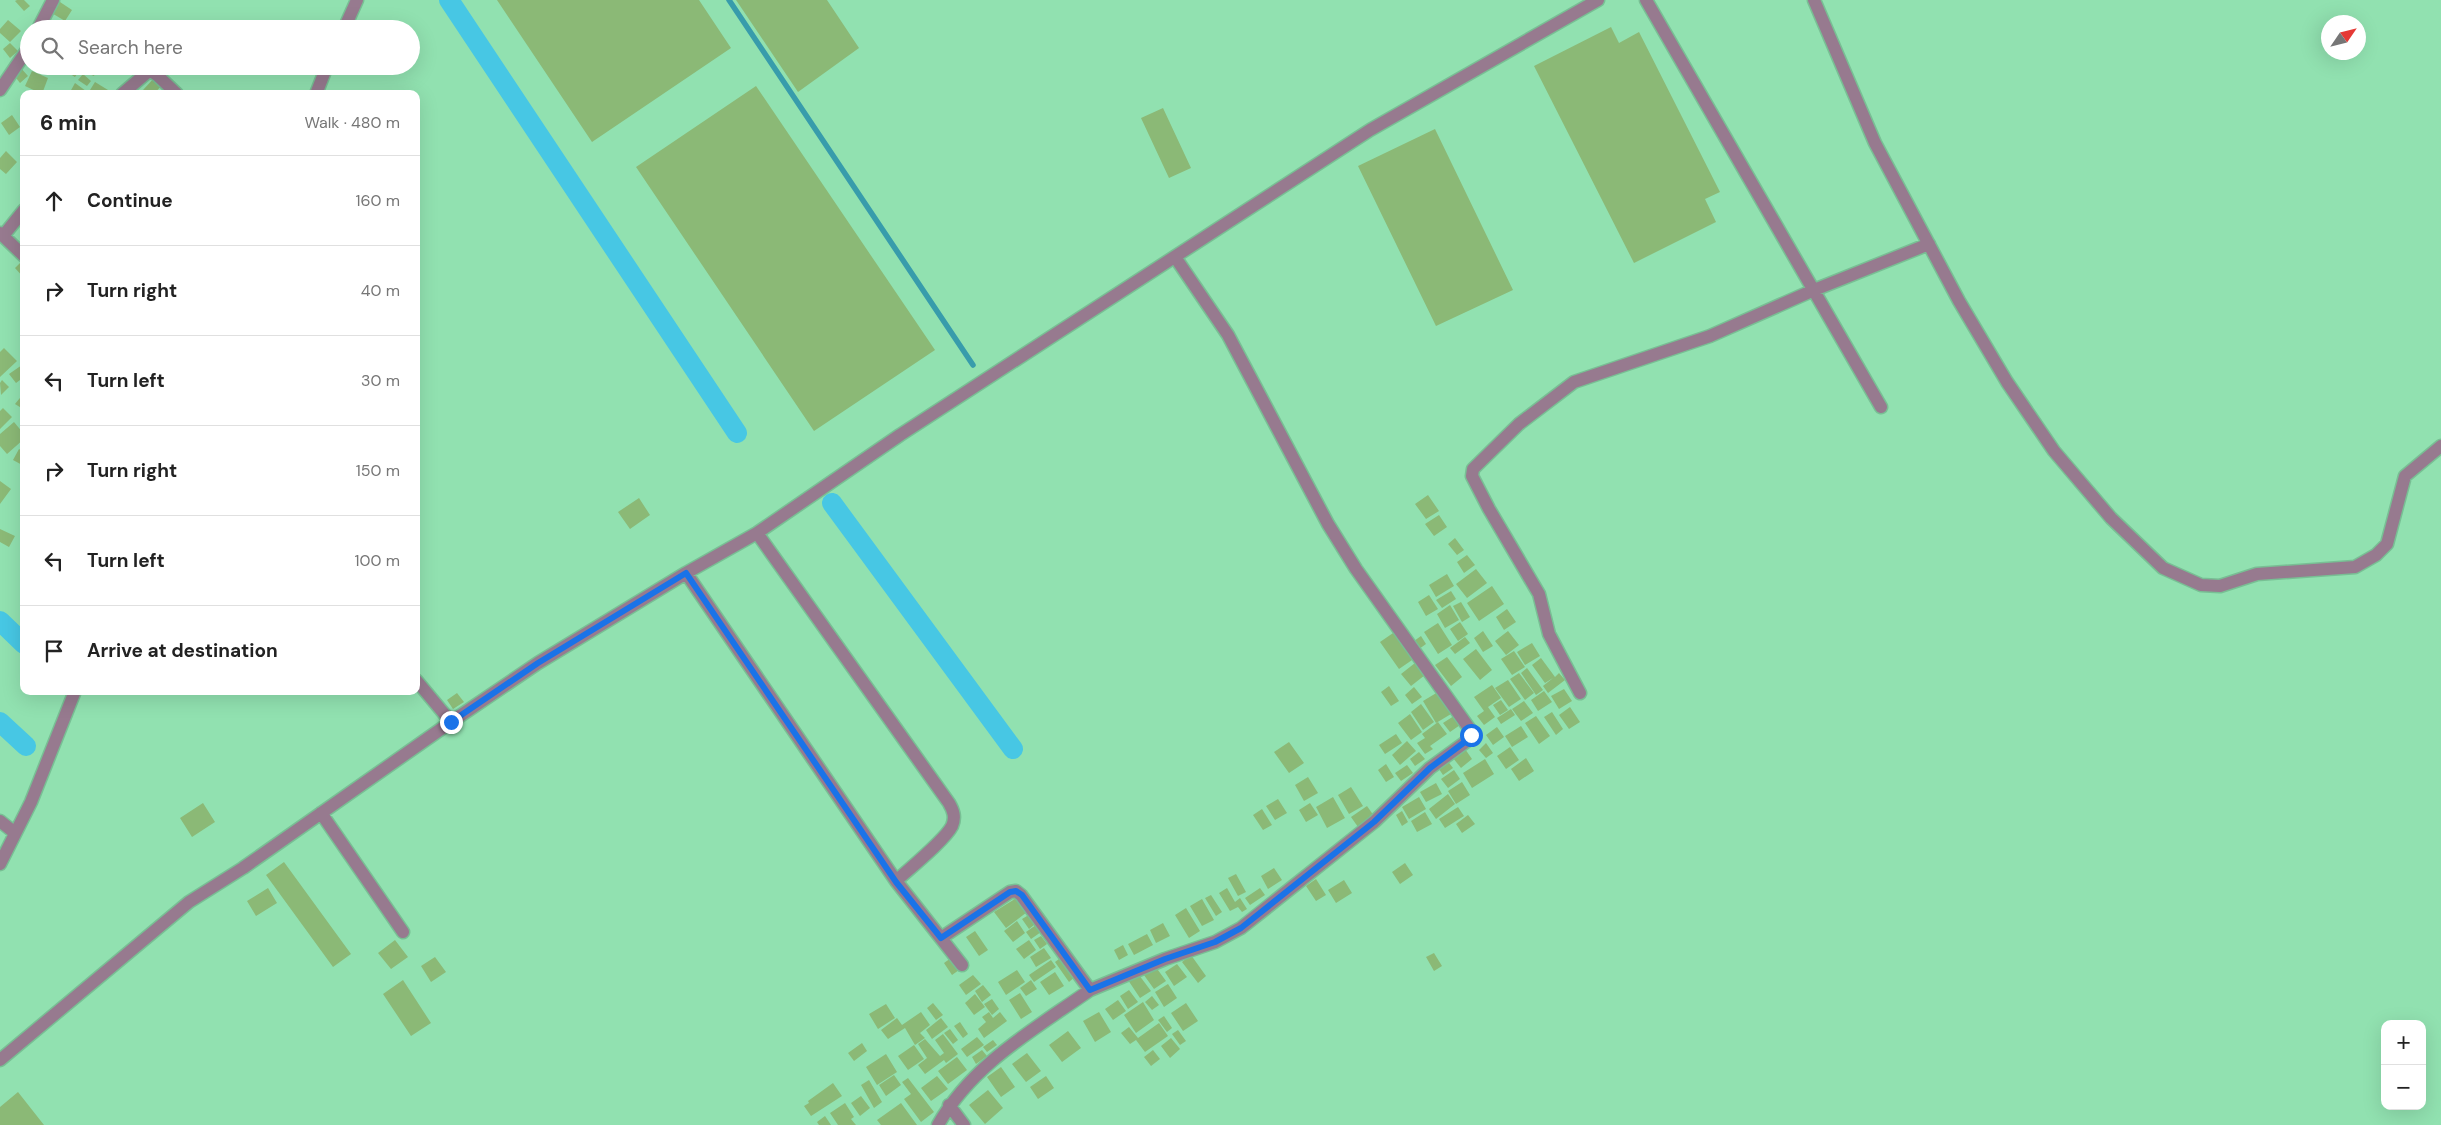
<!DOCTYPE html>
<html lang="en">
<head>
<meta charset="utf-8">
<style>
  :root { --surface:#fff; --page:#f6f6f6; --text:#222; --muted:#767676; --line:#e0e0e0 }
  body { margin:0; font-family:"DM Sans",sans-serif; background:var(--page); color:var(--text) }
  .controls { position:absolute; right:15px; bottom:15px; display:grid; overflow:hidden; border-radius:10px; box-shadow:0 5px 20px #0002 }
  .controls button { width:45px; height:45px; display:grid; place-items:center; padding:0; border:0; border-bottom:1px solid var(--line); background:var(--surface); color:var(--text); font:25px sans-serif }
  .compass { position:absolute; left:2321px; top:15px; width:45px; height:45px; border-radius:50%; background:var(--surface); box-shadow:0 5px 20px #0002; rotate:55deg }
  .stop { position:absolute; width:15px; height:15px; margin:-11px; border:4px solid #1a73e8; border-radius:50%; background:#fff }
  .stop.end { background:#1a73e8; border-color:#fff; box-shadow:0 1px 5px #0008 }
  .list { margin:0; padding:0; list-style:none }
  h2 { display:flex; justify-content:space-between; align-items:center; height:65px; margin:0; padding:0 20px; font-size:21px }
  h2 small { font-size:16px; font-weight:400; color:var(--muted) }
  .list li { display:grid; grid-template-columns:32px 1fr auto; gap:15px; align-items:center; box-sizing:border-box; height:90px; padding:0 20px; border-top:1px solid var(--line) }
  .list b { display:block; font-size:19px; white-space:nowrap }
  .list em { font-size:16px; font-style:normal; color:var(--muted) }
  .icon { flex:none; width:28px; height:28px; fill:none; stroke:currentColor; stroke-width:2; stroke-linecap:round; stroke-linejoin:round }
  .map { position:relative; flex:none; width:2441px; height:1125px; overflow:hidden }
  .search { position:absolute; background:var(--surface); box-shadow:0 5px 20px #0002; left:20px; top:20px; width:400px; height:55px; display:flex; align-items:center; gap:12px; box-sizing:border-box; padding:0 18px; border-radius:28px; color:var(--muted); font-size:19px }
  .panel { position:absolute; background:var(--surface); box-shadow:0 5px 20px #0002; left:20px; top:90px; width:400px; height:605px; border-radius:10px }
  .map>svg:first-child { display:block }
  .lines { fill:none; stroke-linecap:round; stroke-linejoin:round }
  .stream { stroke:#389cab; stroke-width:5.5 }
  .canal { stroke:#47c7e4; stroke-width:20 }
  .building { fill:#8bb976 }
  .minor-casing { stroke:#78bf94; stroke-width:15 }
  .minor { stroke:#977a8f; stroke-width:12 }
  .route { stroke:#1a73e8; stroke-width:6 }
</style>
</head>
<body>
<div class="map">
<svg width="2441" height="1125" viewBox="0 0 2441 1125">
  <rect width="100%" height="100%" fill="#91e1b0"/>
  <g class="lines">
    <path class="stream" d="M729,0L973,365"/>
    <path class="canal" d="M449,0L737,433
      M832,503L1013,749
      M0,621L24,644
      M0,722L26,746"/>
  </g>
  <path class="building" d="M17,0H24L30,6L24,11L15,1Z
    M57,0L72,10L65,21L50,12Z
    M497,0H699L731,48L592,142Z
    M736,0H827L859,48L798,92Z
    M8,20L21,31L10,42L0,33V29Z
    M57,20L73,29H52Z
    M1611,27L1619,43L1639,32L1720,192L1705,199L1716,222L1634,263L1534,66Z
    M10,43L18,51L10,58L3,49Z
    M71,66L81,68L75,77L67,72Z
    M83,66H98L94,76L81,71Z
    M20,67L28,76L20,83L13,74Z
    M32,71L48,78L42,94L25,86Z
    M83,74L91,81L87,86L78,80Z
    M155,77L163,84L154,94H147L143,90Z
    M95,82L108,90L105,94H95L90,90Z
    M75,83L86,91L84,94L70,92Z
    M756,86L935,350L814,431L636,167Z
    M1163,108L1191,168L1169,178L1141,118Z
    M12,115L20,127L9,135L1,123Z
    M1435,129L1513,290L1436,326L1358,166Z
    M6,151L17,162L6,174L0,169V158Z
    M21,262L24,265V278L15,268Z
    M4,348L17,361L0,377V352Z
    M22,365L24,377L16,383L9,374Z
    M2,380L9,387L1,395L0,383Z
    M24,393V408L23,409L15,404Z
    M3,408L12,417L0,429V411Z
    M14,422L24,434V439L7,454L0,446V434Z
    M19,449L24,452V466L13,460Z
    M0,481L11,489L0,504Z
    M1428,495L1439,511L1426,519L1415,504Z
    M639,498L650,515L630,529L618,512Z
    M1439,515L1447,527L1434,536L1425,524Z
    M0,529L15,536L9,547L0,542Z
    M1455,538L1464,550L1457,555L1448,544Z
    M1467,555L1475,565L1464,573L1457,562Z
    M1476,569L1487,583L1467,598L1456,584Z
    M1447,574L1454,586L1436,597L1429,585Z
    M1492,586L1504,604L1479,621L1467,603Z
    M1451,591L1456,599L1442,608L1436,600Z
    M1429,595L1438,609L1426,616L1418,602Z
    M1461,602L1470,617L1462,622L1453,606Z
    M1450,605L1459,620L1445,628L1437,614Z
    M1507,609L1516,622L1504,630L1496,617Z
    M1460,622L1468,634L1458,641L1450,629Z
    M1438,623L1452,645L1438,654L1424,632Z
    M1396,631L1415,658L1399,669L1380,642Z
    M1483,631L1493,646L1483,652L1474,638Z
    M1508,631L1519,645L1506,655L1495,641Z
    M1421,636L1426,644L1419,649L1414,641Z
    M1465,637L1470,643L1455,654L1450,648Z
    M1532,643L1540,656L1525,665L1517,652Z
    M1476,649L1492,670L1480,680L1463,659Z
    M1514,651L1525,667L1512,675L1501,659Z
    M1447,657L1462,677L1451,686L1435,665Z
    M1541,658L1555,677L1559,673L1565,680L1548,693L1543,686L1553,678L1545,683L1532,665Z
    M1415,663L1425,675L1411,686L1401,674Z
    M1527,668L1543,690L1536,695L1521,673Z
    M1519,673L1534,693L1525,700L1510,679Z
    M1508,680L1521,699L1509,707L1495,688Z
    M1492,685L1501,698L1488,707L1495,717L1484,725L1477,716L1484,711L1474,697Z
    M1389,686L1399,701L1391,706L1381,692Z
    M1414,687L1422,697L1412,704L1405,695Z
    M1564,689L1572,701L1559,709L1551,696Z
    M1544,691L1552,702L1538,711L1531,700Z
    M1438,692L1451,714L1436,723L1423,701Z
    M457,693L464,702L453,709L447,700Z
    M1501,700L1508,710L1500,715L1493,705Z
    M1524,701L1533,713L1521,721L1512,709Z
    M1421,704L1434,722L1423,730L1411,712Z
    M1570,707L1580,722L1569,729L1559,715Z
    M1511,709L1515,715L1501,724L1497,718Z
    M1552,712L1563,729L1556,735L1544,717Z
    M1410,714L1422,732L1411,740L1398,723Z
    M1457,714L1463,723L1450,732L1443,723Z
    M1536,716L1550,736L1539,744L1525,723Z
    M1438,722L1447,734L1430,746L1433,749L1425,754L1417,743L1425,738L1422,734Z
    M1521,726L1528,737L1512,747L1505,736Z
    M1497,727L1504,737L1493,745L1486,735Z
    M1396,734L1402,743L1385,754L1379,745Z
    M1407,741L1416,751L1400,765L1392,755Z
    M1289,742L1304,763L1289,773L1274,752Z
    M1486,743L1493,753L1486,758L1479,750Z
    M1510,747L1519,760L1506,769L1497,756Z
    M1465,749L1472,759L1461,768L1453,758Z
    M1419,752L1425,759L1415,766L1410,759Z
    M1526,758L1534,771L1519,781L1511,769Z
    M1485,759L1494,774L1472,788L1463,773Z
    M1447,760L1453,768L1443,775L1437,766Z
    M1386,764L1394,777L1386,782L1378,770Z
    M1407,765L1413,773L1401,781L1395,773Z
    M1454,770L1460,779L1448,788L1441,779Z
    M1308,777L1318,793L1304,801L1295,785Z
    M1462,782L1470,795L1456,804L1448,791Z
    M1436,783L1442,794L1426,802L1420,792Z
    M1351,787L1363,806L1349,814L1338,795Z
    M1448,794L1455,804L1436,819L1429,809Z
    M1333,797L1345,818L1327,828L1316,807Z
    M1419,797L1426,809L1409,819L1402,807Z
    M1278,799L1287,813L1275,820L1266,806Z
    M203,803L215,822L192,837L180,818Z
    M1310,803L1318,815L1306,822L1299,810Z
    M1367,806L1374,816L1358,827L1351,817Z
    M1458,807L1464,816L1445,828L1439,819Z
    M1262,809L1272,825L1263,830L1253,815Z
    M1402,811L1408,822L1402,826L1396,815Z
    M1425,812L1432,824L1417,832L1411,821Z
    M1468,815L1475,824L1462,833L1456,824Z
    M284,862L351,954L333,967L266,875Z
    M1405,863L1413,875L1400,884L1392,872Z
    M1274,868L1282,880L1268,889L1261,876Z
    M1236,874L1246,892L1238,896L1228,878Z
    M1316,879L1326,895L1316,901L1306,886Z
    M1344,880L1352,893L1336,903L1328,890Z
    M268,888L277,903L256,916L247,901Z
    M1227,888L1235,902L1240,898L1247,909L1242,912L1238,907L1230,911L1219,893Z
    M1260,888L1265,895L1250,905L1245,898Z
    M1211,895L1222,912L1216,916L1205,898Z
    M1018,897L1031,909L1006,928L994,912Z
    M1202,899L1214,920L1202,926L1190,906Z
    M1186,908L1200,931L1189,938L1175,915Z
    M1032,913L1039,921L1029,929L1022,919Z
    M1017,921L1025,933L1013,942L1004,931Z
    M1163,923L1170,936L1156,943L1150,930Z
    M1036,925L1041,932L1031,939L1026,932Z
    M975,931L988,950L979,956L966,937Z
    M1147,934L1153,945L1134,955L1128,944Z
    M1041,936L1047,944L1040,949L1034,940Z
    M395,940L408,957L391,969L378,953Z
    M1029,940L1036,950L1024,959L1016,949Z
    M1123,945L1128,955L1119,960L1114,950Z
    M1044,948L1051,958L1036,967L1030,957Z
    M1434,953L1442,966L1434,971L1426,957Z
    M1191,955L1206,976L1198,983L1182,962Z
    M1063,956L1077,975L1069,982L1055,962Z
    M435,957L446,972L431,982L421,966Z
    M951,958L959,970L952,975L944,963Z
    M1051,960L1056,967L1034,982L1029,975Z
    M1177,964L1187,977L1174,986L1165,972Z
    M1155,966L1166,981L1154,989L1141,971Z
    M1017,970L1025,982L1006,995L998,982Z
    M1055,972L1064,986L1049,995L1040,982Z
    M973,975L981,984L966,995L959,985Z
    M1139,975L1151,991L1140,998L1128,980Z
    M403,980L431,1023L411,1036L383,994Z
    M1031,980L1037,989L1026,996L1020,988Z
    M1168,984L1177,998L1164,1007L1155,992Z
    M983,985L991,995L982,1002L975,991Z
    M1129,990L1138,1002L1128,1009L1120,996Z
    M1020,993L1032,1012L1021,1019L1009,1000Z
    M975,994L985,1007L974,1015L965,1003Z
    M1152,996L1159,1005L1152,1010L1145,1002Z
    M992,999L999,1009L992,1015L984,1004Z
    M1118,1000L1126,1011L1113,1020L1105,1009Z
    M1143,1002L1154,1020L1136,1033L1124,1015Z
    M933,1003L943,1015L936,1020L927,1008Z
    M1186,1003L1198,1021L1183,1031L1171,1013Z
    M886,1004L895,1018L878,1029L869,1014Z
    M921,1012L930,1025L920,1033L925,1038L915,1045L905,1028L888,1039L881,1030L897,1018L902,1025Z
    M989,1012L993,1018L1000,1012L1007,1021L984,1038L978,1029L986,1022L982,1017Z
    M1099,1012L1111,1032L1095,1042L1083,1021Z
    M1164,1016L1172,1028L1167,1032L1158,1020Z
    M941,1018L948,1027L932,1039L926,1030Z
    M960,1022L968,1034L963,1038L954,1026Z
    M1159,1023L1168,1036L1145,1052L1136,1040L1130,1044L1121,1033L1129,1027L1138,1038Z
    M950,1029L958,1040L953,1044L944,1033Z
    M1178,1030L1186,1041L1180,1045L1172,1034Z
    M1068,1031L1081,1048L1062,1062L1049,1045Z
    M943,1034L958,1054L946,1063L944,1060L925,1074L918,1065L927,1058L918,1044L925,1039L940,1056L944,1053L935,1040Z
    M977,1037L984,1045L967,1057L961,1049Z
    M1171,1038L1180,1049L1170,1058L1161,1046Z
    M993,1040L997,1045L987,1052L983,1047Z
    M862,1043L867,1051L854,1061L848,1053Z
    M914,1045L924,1059L908,1070L898,1056Z
    M982,1050L987,1056L976,1064L972,1057Z
    M1153,1050L1160,1059L1151,1066L1144,1057Z
    M1027,1053L1041,1071L1026,1082L1012,1064Z
    M886,1054L897,1072L877,1085L866,1067Z
    M957,1057L967,1070L948,1084L938,1071Z
    M1001,1067L1015,1087L1001,1097L987,1077Z
    M894,1075L901,1085L886,1096L879,1085Z
    M937,1076L948,1089L931,1101L921,1088Z
    M1046,1076L1054,1088L1038,1099L1030,1087Z
    M908,1078L934,1112L921,1122L904,1099L911,1094L902,1082Z
    M869,1080L882,1102L874,1108L861,1085Z
    M833,1083L842,1096L811,1116L804,1106L809,1103L808,1101Z
    M988,1090L1003,1108L985,1124L969,1105Z
    M18,1092L44,1125H0V1107Z
    M861,1096L870,1108L860,1116L851,1103Z
    M845,1103L854,1117L851,1119L856,1125H838L830,1113Z
    M901,1103L917,1125H881L877,1120Z
    M825,1116L831,1125H819L817,1122Z"/>
  <g class="lines">
    <g class="minor-casing">
      <path id="minor" d="M1646,0L1881,407
        M1814,0L1875,143L1959,301L2007,382L2054,451L2111,518L2163,568L2201,585L2220,586L2257,574L2355,567L2376,555L2387,544L2405,476L2441,446
        M38,29L53,0
        M344,29L357,0
        M0,90L29,47
        M122,94L150,70L157,75L177,94
        M316,94L327,66
        M0,233L24,256
        M3,236L24,210
        M757,533L949,803C953,810 956,817 952,826C945,840 909,869 896,881L962,965
        M686,573L896,881
        M416,680L451,722
        M1580,693L1549,634L1539,594L1489,509L1472,476L1473,469L1519,424L1574,382L1710,336L1814,290L1929,244
        M321,813L403,932
        M0,821L15,833
        M0,864L31,802L75,691
        M941,938L1010,892L1016,891L1021,895L1090,990L1165,959L1215,942L1241,928L1374,822L1430,768L1467,741L1471,735L1469,728L1356,569L1328,524L1228,335L1175,257
        M0,1060L189,902L243,868L451,722L538,663L686,573L757,533L900,435L1370,130L1598,0
        M949,1105L964,1125
        M938,1125C972,1064 1035,1029 1090,990"/>
    </g>
    <use href="#minor" class="minor"/>
  </g>
  <g class="lines">
    <path class="route" d="M451,722L538,663L686,573L896,882L941,938L1010,892L1016,891L1022,895L1090,990L1165,959L1215,942L1241,928L1374,822L1430,768L1466,741L1471,735"/>
  </g>
</svg>
<div class="controls">
<button>+</button>
<button>−</button>
</div>
<svg class="compass" viewBox="-18 -18 36 36"><path d="M0-13l5 13h-10z" fill="#e53935"/><path d="M0 13l5-13h-10z" fill="#767676"/></svg>
<div class="stop" style="left:1471px;top:735px"></div>
<div class="stop end" style="left:451px;top:722px"></div>
<div class="search"><svg class="icon" aria-label="search" viewBox="0 0 24 24"><circle cx="10" cy="10" r="6"/><path d="M15 15l6 6"/></svg>Search here</div>
<section class="panel">
<h2>6 min<small>Walk · 480 m</small></h2>
<ul class="list">
<li><svg class="icon" aria-label="ahead" viewBox="0 0 24 24"><path d="M12 20V5M6 11l6-6 6 6"/></svg><div><b>Continue</b></div><em>160 m</em></li>
<li><svg class="icon" aria-label="right" viewBox="0 0 24 24"><path d="M7 20v-9h11M14 6l5 5-5 5"/></svg><div><b>Turn right</b></div><em>40 m</em></li>
<li><svg class="icon" aria-label="left" viewBox="0 0 24 24"><path d="M17 20v-9H6M10 6l-5 5 5 5"/></svg><div><b>Turn left</b></div><em>30 m</em></li>
<li><svg class="icon" aria-label="right" viewBox="0 0 24 24"><path d="M7 20v-9h11M14 6l5 5-5 5"/></svg><div><b>Turn right</b></div><em>150 m</em></li>
<li><svg class="icon" aria-label="left" viewBox="0 0 24 24"><path d="M17 20v-9H6M10 6l-5 5 5 5"/></svg><div><b>Turn left</b></div><em>100 m</em></li>
<li><svg class="icon" aria-label="arrive" viewBox="0 0 24 24"><path d="M6 21V4h12l-3 4 3 4H6"/></svg><div><b>Arrive at destination</b></div></li>
</ul>
</section>
</div>
</body>
</html>
